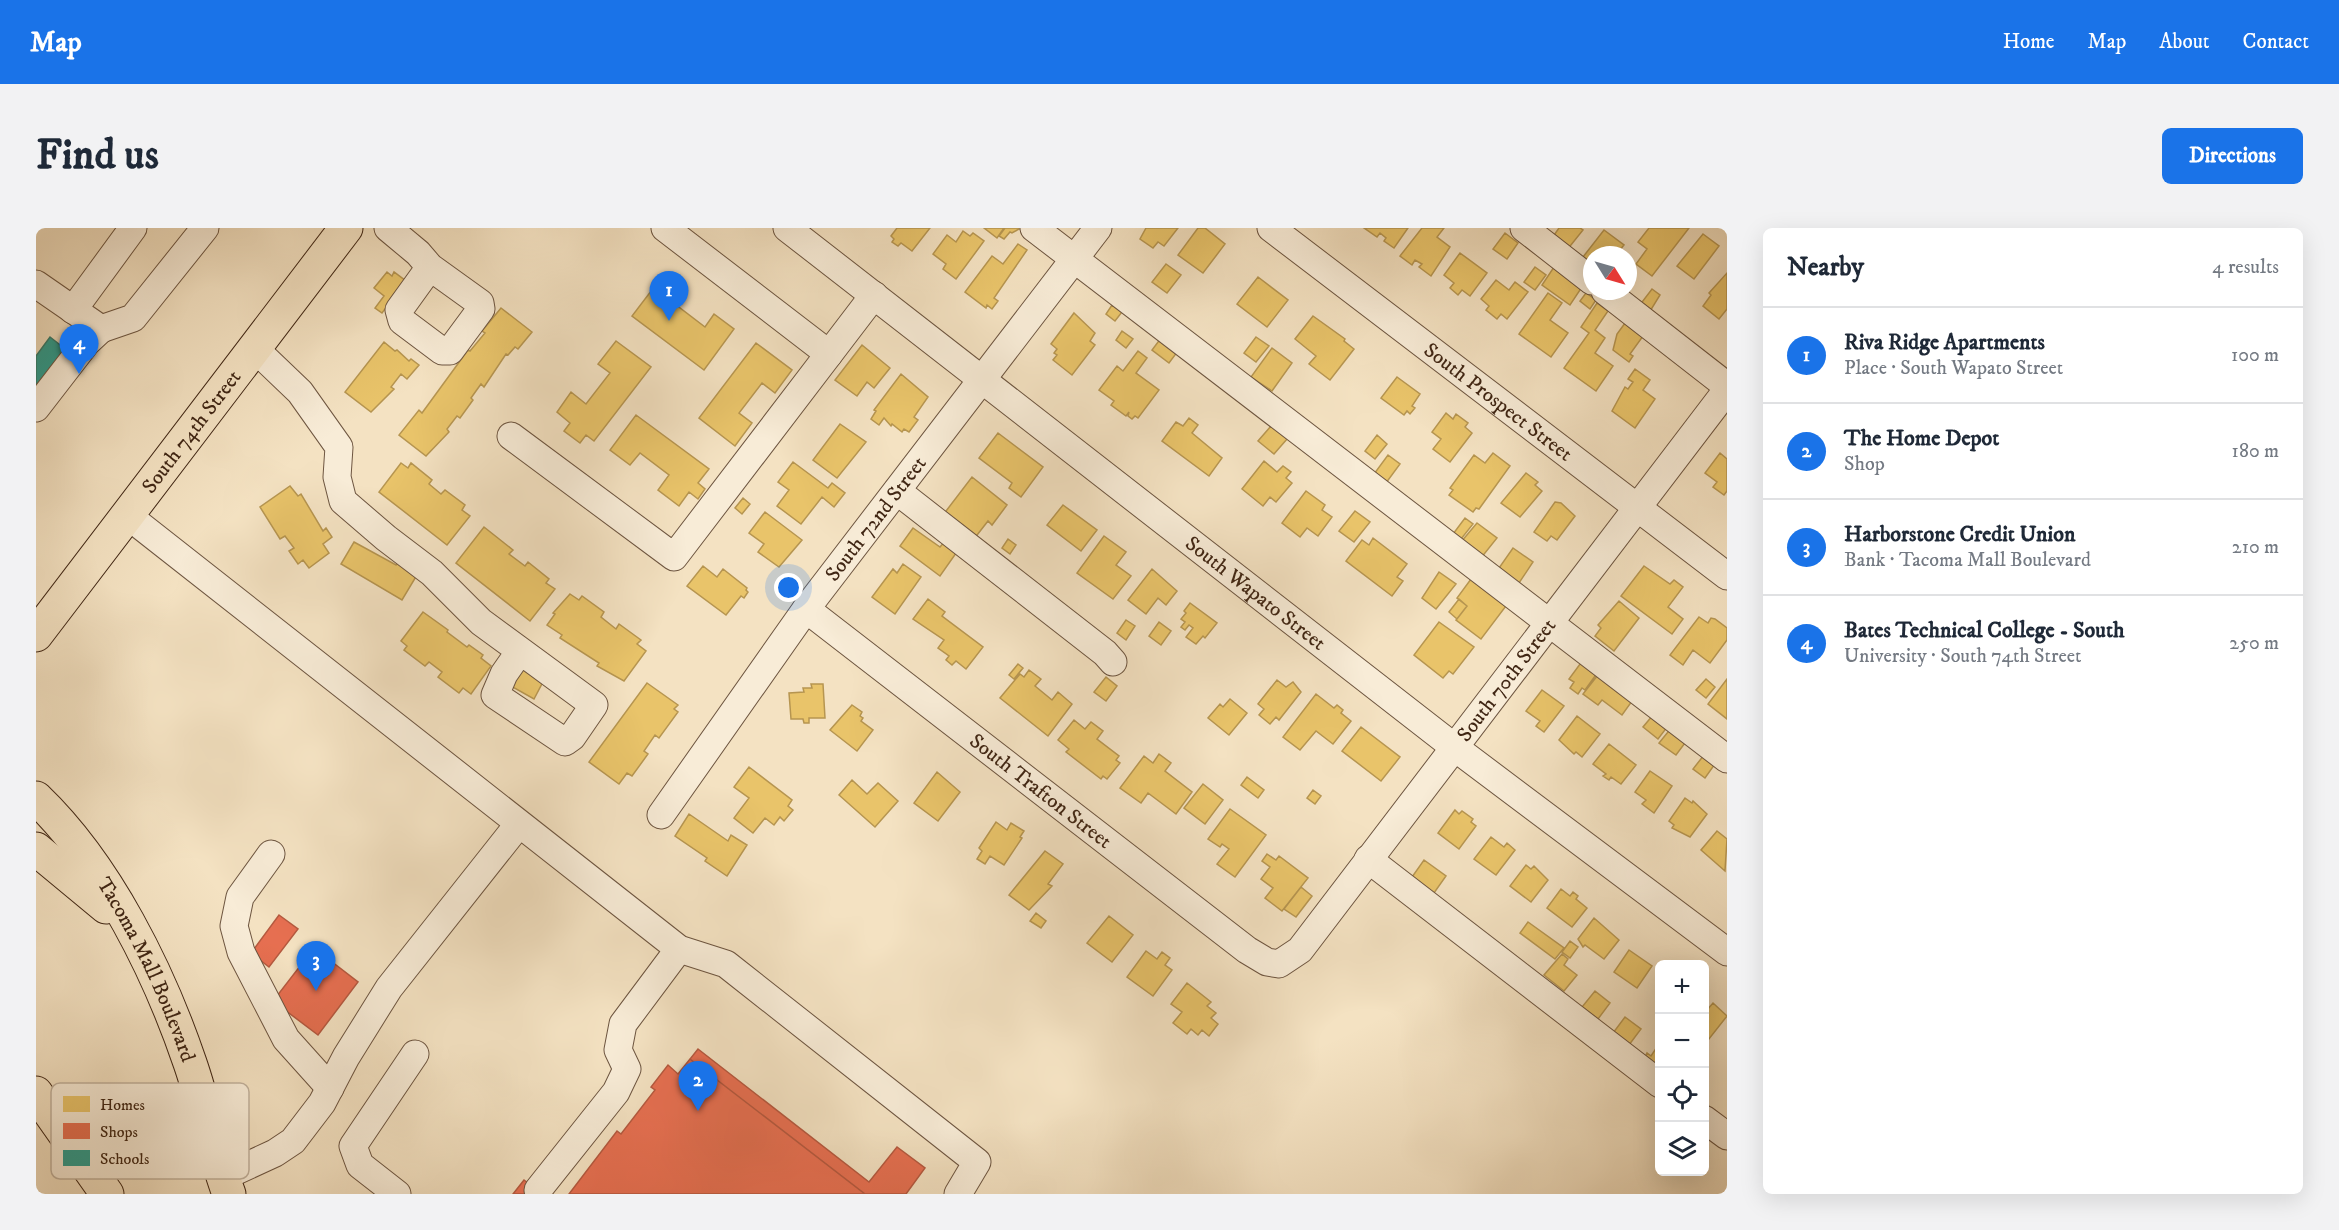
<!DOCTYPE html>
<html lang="en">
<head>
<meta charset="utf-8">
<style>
  :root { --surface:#fff; --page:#f2f2f3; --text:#1f2937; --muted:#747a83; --line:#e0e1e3; --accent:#1a73e8 }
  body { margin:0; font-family:"IM FELL DW Pica",serif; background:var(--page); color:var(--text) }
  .controls { position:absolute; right:18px; bottom:18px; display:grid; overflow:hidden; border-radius:9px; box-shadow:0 6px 24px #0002 }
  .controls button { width:54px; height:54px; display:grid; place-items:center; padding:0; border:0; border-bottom:2px solid var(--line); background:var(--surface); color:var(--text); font:30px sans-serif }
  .compass { position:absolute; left:1547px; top:18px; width:54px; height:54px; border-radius:50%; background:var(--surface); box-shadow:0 6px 24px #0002; rotate:127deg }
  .you { position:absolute; left:753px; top:360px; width:21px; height:21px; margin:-15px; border:4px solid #fff; border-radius:50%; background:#1a73e8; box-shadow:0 0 0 9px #1a73e833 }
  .badge { display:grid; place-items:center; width:39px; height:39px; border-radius:50%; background:var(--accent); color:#fff; font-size:20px; font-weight:700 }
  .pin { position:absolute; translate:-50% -50px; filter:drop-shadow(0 2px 3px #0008) }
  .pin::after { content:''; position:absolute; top:32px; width:21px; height:18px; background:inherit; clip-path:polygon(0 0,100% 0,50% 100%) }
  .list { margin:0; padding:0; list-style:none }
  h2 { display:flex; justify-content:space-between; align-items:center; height:78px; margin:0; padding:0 24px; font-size:26px }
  h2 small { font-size:20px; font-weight:400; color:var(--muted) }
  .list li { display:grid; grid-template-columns:39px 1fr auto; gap:18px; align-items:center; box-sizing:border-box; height:96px; padding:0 24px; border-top:2px solid var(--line) }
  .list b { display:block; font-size:22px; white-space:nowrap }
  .list p { margin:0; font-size:20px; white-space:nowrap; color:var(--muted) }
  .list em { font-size:20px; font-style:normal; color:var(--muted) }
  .icon { flex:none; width:33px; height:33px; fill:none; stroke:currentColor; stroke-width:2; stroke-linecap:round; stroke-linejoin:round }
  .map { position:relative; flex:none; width:1691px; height:966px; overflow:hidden; border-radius:9px }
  header { display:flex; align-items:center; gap:36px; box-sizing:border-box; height:84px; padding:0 30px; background:var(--accent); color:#fff }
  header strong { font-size:28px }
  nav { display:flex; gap:33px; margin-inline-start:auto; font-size:21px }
  .intro { display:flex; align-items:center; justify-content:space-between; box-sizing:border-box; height:144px; padding:0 36px }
  h1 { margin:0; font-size:42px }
  .button { padding:15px 27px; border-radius:9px; background:var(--accent); color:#fff; font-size:21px; font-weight:700 }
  main { display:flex; gap:36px; padding:0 36px }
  aside { flex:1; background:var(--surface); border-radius:9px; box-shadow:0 6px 24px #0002 }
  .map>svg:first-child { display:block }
  .homes { fill:#e9c46a; stroke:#b69550; stroke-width:1.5 }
  .shops { fill:#e76f51; stroke:#b5593f; stroke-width:1.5 }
  .schools { fill:#2a9d8f; stroke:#31796a; stroke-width:1.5 }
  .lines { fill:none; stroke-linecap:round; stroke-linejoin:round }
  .minor-casing { stroke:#6d5540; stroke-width:29 }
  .major-casing { stroke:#402614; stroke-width:35 }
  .highway-casing { stroke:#402614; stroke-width:35 }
  .minor { stroke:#f8ecd7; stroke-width:27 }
  .major { stroke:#f4e2c2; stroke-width:33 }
  .highway { stroke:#f4e2c2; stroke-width:33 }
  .labels { text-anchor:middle; stroke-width:6; stroke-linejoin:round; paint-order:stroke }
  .street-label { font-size:21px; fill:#402614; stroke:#f8ecd7 }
  .key { fill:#f8ecd7; stroke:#c1b19c; stroke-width:1.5 }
  .key-label { font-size:16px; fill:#402614 }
</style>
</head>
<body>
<header>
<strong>Map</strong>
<nav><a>Home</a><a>Map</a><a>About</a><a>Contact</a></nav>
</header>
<div class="intro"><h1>Find us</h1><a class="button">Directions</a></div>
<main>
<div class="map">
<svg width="1691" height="966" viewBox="0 0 1691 966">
  <rect width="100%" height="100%" fill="#f4e2c2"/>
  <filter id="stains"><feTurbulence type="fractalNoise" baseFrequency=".00333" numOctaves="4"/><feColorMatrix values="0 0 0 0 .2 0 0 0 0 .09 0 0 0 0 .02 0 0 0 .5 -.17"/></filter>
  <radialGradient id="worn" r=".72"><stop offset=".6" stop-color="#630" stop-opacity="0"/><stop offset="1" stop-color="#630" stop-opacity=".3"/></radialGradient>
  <path class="homes" d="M861,0H894L876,23L865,15L862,18L856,14L858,11L855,8Z
    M948,0H968L961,10Z
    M969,0H982L983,1L976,5L974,4L968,11L963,8Z
    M1110,0H1142L1128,18L1122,14L1117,20L1104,11Z
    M1162,0H1169L1189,16L1167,45L1142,27Z
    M1328,0H1372L1358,20L1348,13L1350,10L1344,5L1341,9Z
    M1386,0H1408L1401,9L1414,19L1395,48L1383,39L1386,36L1379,32L1376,37L1364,28Z
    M1523,0H1544L1547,2L1531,22L1516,10Z
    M1613,0H1653L1616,48L1600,36L1611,21L1602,14Z
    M1568,2L1588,17L1580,27H1556V36L1547,29Z
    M927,3L934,8L937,5L948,13L920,51L907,41L910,36L897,26L911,7L920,14Z
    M1469,5L1482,15L1471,31L1457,21Z
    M1667,6L1683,18L1658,51L1641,38Z
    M982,16L991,22L958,70L962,73L956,81L951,77L950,80L929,64L956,28L967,36Z
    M1424,25L1451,45L1434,68L1426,62L1422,67L1414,60L1418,55L1408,47Z
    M1130,36L1145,47L1131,65L1116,54Z
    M1520,36L1548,56L1534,77L1506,57Z
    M1499,39L1510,47L1499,62L1488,54Z
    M351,44L356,48L358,44L370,53L346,85L339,80L348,68L338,60Z
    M1691,45V81L1683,91L1667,78L1675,67L1673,65Z
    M628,46L649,62L639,76L669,99L678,86L698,101L668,142L596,88Z
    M1222,49L1252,72L1231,99L1201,76Z
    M1460,52L1473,62L1479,54L1492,64L1471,91L1465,86L1461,91L1450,82L1453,78L1445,71Z
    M1616,61L1624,67L1613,85L1603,78Z
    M1512,65L1526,75L1514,92L1532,105L1515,129L1483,106Z
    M1550,65L1560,72L1554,81L1544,73Z
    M1561,75L1572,83L1559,102L1569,110L1559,125L1577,138L1560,163L1528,140L1553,105L1545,99Z
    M1076,77L1086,84L1079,93L1070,86Z
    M465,80L496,104L482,121L479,119L472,127L470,126L448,159L445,156L435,170L437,172L424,190L421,188L411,201L413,204L390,228L363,207L383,182L386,185L432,122L434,123L449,105L446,103Z
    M1038,85L1059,105L1054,113L1059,117L1036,147L1017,132L1021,127L1018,125L1021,121L1015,116Z
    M1277,88L1309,111L1308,113L1318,121L1294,152L1273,136L1280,128L1259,111Z
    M1592,91L1610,104L1594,126L1597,128L1593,134L1577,122L1581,106Z
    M1086,103L1097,111L1090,120L1080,112Z
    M1220,109L1233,118L1220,134L1208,125Z
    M1125,110L1142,123L1133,135L1116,122Z
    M580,113L615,139L558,213L550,207L544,215L528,203L534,195L521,184L535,164L550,176L574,145L562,136Z
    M348,114L359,123L361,122L373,133L375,131L383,137L371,151L365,146L355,159L358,161L335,184L309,164Z
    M720,115L756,142L739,165L726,155L703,185L716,195L699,218L663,190Z
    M826,117L854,140L838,160L831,154L821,168L799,152Z
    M1236,120L1256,135L1236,163L1215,149Z
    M1102,123L1111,130L1100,145L1123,162L1102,190L1099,188L1096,191L1092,188L1093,184L1090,188L1075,177L1078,173L1063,162L1081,138L1087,143Z
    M1599,141L1614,152L1607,162L1619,171L1599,200L1576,183L1589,159L1592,161L1597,154L1592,151Z
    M865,146L892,169L878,189L882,192L873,204L868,201L866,204L856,196L855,198L848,190L843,197L835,191L840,183L838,182Z
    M1361,149L1384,166L1376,178L1379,180L1374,186L1371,183L1368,187L1345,170Z
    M1410,185L1417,191L1420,186L1432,195L1429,199L1436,205L1414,234L1397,221L1405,211L1396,204Z
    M600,187L673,241L662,255L669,261L662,271L653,264L643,278L622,262L633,247L604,225L594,237L574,222Z
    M1153,190L1162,197L1156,205L1186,230L1173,248L1126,213L1140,194L1147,198Z
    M804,196L830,214L801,250L777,232Z
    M1235,198L1251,211L1238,226L1222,213Z
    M962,205L1007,239L985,269L973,260L976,255L943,230Z
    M1341,207L1351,216L1339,231L1329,223Z
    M1457,225L1474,238L1443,281L1440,280L1437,284L1413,267L1417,262L1414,260L1438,227L1449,235Z
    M1684,225L1691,231V263L1688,267L1677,259L1681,254L1669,245Z
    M1352,227L1364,236L1350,255L1338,246Z
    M1228,233L1241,244L1247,238L1255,244L1250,250L1256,255L1240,274L1234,269L1227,278L1206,261Z
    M757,234L792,260L796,255L809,265L798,279L786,269L765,296L741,278L753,262L742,254Z
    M365,235L372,240L375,235L396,252L393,256L405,266L409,262L429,277L426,282L434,288L411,317L343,264Z
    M1490,245L1502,254L1499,257L1506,263L1484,289L1465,275Z
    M936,249L971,277L956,297L952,293L938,311L907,287Z
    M254,258L262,268L265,266L287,303L290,300L296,309L287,316L293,325L273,340L267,332L262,336L253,323L258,320L249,308L244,311L224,279Z
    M1270,263L1289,277L1286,282L1296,289L1282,308L1271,300L1264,309L1246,295Z
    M707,270L714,276L706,286L699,280Z
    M1519,274L1525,275L1539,288L1521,312L1515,308L1511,313L1498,304Z
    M1027,277L1061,302L1045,323L1011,297Z
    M1319,283L1334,294L1318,314L1303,303Z
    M729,284L766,312L743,339L722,324L728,316L713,305Z
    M1429,290L1437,296L1425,311L1417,306Z
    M1441,295L1461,310L1445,330L1425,314Z
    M448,299L477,322L473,326L489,338L492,334L513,351L510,355L519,361L494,393L420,335Z
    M877,300L904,319L910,312L923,321L904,348L864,318Z
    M1068,308L1090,324L1080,337L1095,348L1077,371L1041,345Z
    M1337,310L1371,336L1361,349L1367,353L1356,368L1310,333L1326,312L1333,317Z
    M972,311L980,317L974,326L966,320Z
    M318,314L360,337L364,330L384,342L366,372L305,336Z
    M1477,320L1497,334L1483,355L1463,340Z
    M867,336L885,349L859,386L836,369L857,341L861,345Z
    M667,338L681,349L687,341L711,360L710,362L712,364L708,370L705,368L690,387L651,358Z
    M1608,338L1634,356L1638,352L1647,359L1632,379L1647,391L1636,406L1585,368Z
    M1116,341L1141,363L1130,377L1122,370L1110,386L1092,372Z
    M1403,344L1420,356L1400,381L1386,370Z
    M1435,351L1470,378L1445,411L1420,392L1431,378L1421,370Z
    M534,366L543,372L546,368L568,384L565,389L580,401L583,396L605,412L601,416L610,423L588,453L561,438L563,435L524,410L526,407L511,397L519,386L517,385Z
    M892,371L909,384L906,388L947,419L930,441L920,433L916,437L910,432L913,428L902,420L908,412L877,391Z
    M1423,371L1431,378L1421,391L1413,384Z
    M1583,373L1603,390L1578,423L1559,408L1565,400L1562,397Z
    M1154,375L1181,395L1169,410L1167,408L1160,416L1150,409L1157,400L1153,397L1149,402L1145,399L1149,394L1145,391L1150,385L1148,383Z
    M387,384L412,402L411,404L431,419L433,417L447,427L445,430L455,438L435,466L427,460L423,465L402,449L406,444L393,434L389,438L368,422L371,418L365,413Z
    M1663,389L1672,395L1675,390L1679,391L1691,400V412L1674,435L1657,422L1647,437L1634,427Z
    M1090,392L1099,398L1090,412L1081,405Z
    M1123,394L1135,403L1125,417L1113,408Z
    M1403,394L1438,419L1417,446L1413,443L1407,450L1378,427Z
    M1547,432L1562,444L1549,462L1546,460L1542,466L1534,460L1538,454L1533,451Z
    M485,436L509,450L498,471L473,457Z
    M982,436L987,440L978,451L973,447Z
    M993,442L1005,451L999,458L1016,472L1022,464L1036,476L1012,508L964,470L984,446L988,449Z
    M1565,443L1599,469L1586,487L1566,472L1562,477L1547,466Z
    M1070,449L1081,458L1070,473L1058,464Z
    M1670,451L1679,459L1670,470L1660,462Z
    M1691,451V491L1672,476Z
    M1241,452L1250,459L1257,454L1265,464L1243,492L1240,489L1234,496L1223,487L1228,481L1222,476Z
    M611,455L642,477L638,481L642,484L623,510L619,507L608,523L612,526L596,548L591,545L583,556L553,534Z
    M775,456H787L789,490H773V495H768L767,491H755L753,465L768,464L767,460H776Z
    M1506,462L1528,478L1508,504L1500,498L1504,493L1490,483Z
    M1280,466L1298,480L1301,477L1307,482L1305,485L1315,493L1297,516L1280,503L1264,522L1247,509Z
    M1194,471L1211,485L1193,507L1172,490L1184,476L1187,479Z
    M816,477L826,484L824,488L827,490L825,493L837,502L821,523L794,502Z
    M1617,487L1632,498L1622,511L1607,499Z
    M1541,488L1564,506L1546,529L1540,524L1538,526L1523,512Z
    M1038,492L1049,501L1055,494L1067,503L1061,511L1083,528L1080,532L1084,535L1071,551L1067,548L1065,551L1030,524L1033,521L1022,512Z
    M1325,499L1364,529L1345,553L1306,523Z
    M1636,499L1652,511L1640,527L1623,515Z
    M1573,516L1600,537L1585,556L1575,549L1573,552L1567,548L1570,546L1557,536Z
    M1123,526L1135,535L1129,543L1156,564L1140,586L1112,565L1105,575L1084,560L1108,528L1117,535Z
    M1668,527L1679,536L1669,550L1657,541Z
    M713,539L756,572L752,578L757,582L748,593L744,589L738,597L729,590L717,605L698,590L713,570L698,559Z
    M1614,543L1636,558L1618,585L1606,576L1610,572L1599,564Z
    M901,544L924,564L902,593L878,575Z
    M1211,549L1228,562L1222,570L1205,557Z
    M816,552L831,566L842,555L862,573L839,599L803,567Z
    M1167,556L1187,572L1169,596L1148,580Z
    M1277,562L1285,568L1279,576L1271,570Z
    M1649,570L1656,575L1657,573L1671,586L1654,609L1636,600L1638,597L1633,593Z
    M1194,581L1230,607L1199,649L1181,636L1193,621L1186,616L1184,619L1172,611Z
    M1419,582L1423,586L1426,583L1437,591L1435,594L1440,598L1423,621L1402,605Z
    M653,586L692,613L695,607L711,617L691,648L669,633L671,630L639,608Z
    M960,594L971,602L975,595L988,603L984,609L986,610L968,637L954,628L949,636L941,631L946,623L943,620Z
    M1681,603L1691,611L1689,643L1665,622Z
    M1455,609L1468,619L1471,615L1479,622L1460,647L1438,631Z
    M1009,623L1027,636L1012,656L1016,658L993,682L973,667Z
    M1231,626L1240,632L1243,628L1272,650L1246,683L1229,670L1237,660L1225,651L1234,639L1226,633Z
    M1388,632L1410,648L1398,665L1376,649Z
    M1490,637L1495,641L1498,638L1512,652L1495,674L1474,658Z
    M1265,659L1276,668L1260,689L1248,681Z
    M1525,661L1534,668L1537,664L1542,668L1540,671L1551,680L1536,699L1511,680Z
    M1000,685L1010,693L1005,700L994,693Z
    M1073,688L1097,707L1076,734L1051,715Z
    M1558,690L1583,712L1568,731L1549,717L1547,719L1542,711Z
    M1492,694L1528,720L1519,731L1484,705Z
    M1534,713L1542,719L1534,730L1526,724Z
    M1593,722L1616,738L1601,760L1578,744Z
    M1110,723L1121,731L1126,724L1134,730L1129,737L1136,742L1117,768L1091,749Z
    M1526,726L1532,731L1528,737L1541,747L1528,763L1508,747Z
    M1151,755L1175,774L1171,778L1180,785L1175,790L1182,796L1173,808L1166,802L1162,807L1155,801L1151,806L1137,795L1146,784L1135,776Z
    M1559,763L1574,775L1562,791L1546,779Z
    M1677,775L1691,788L1669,816L1668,780L1671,782Z
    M1589,789L1605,801L1593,817L1577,805Z
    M1623,816L1624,832L1619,838L1609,829L1611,825L1615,828Z"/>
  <path class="shops" d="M243,687L262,701L233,739L215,725Z
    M278,720L322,754L282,807L237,773Z
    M662,821L833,954L861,919L889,940L870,966H829L654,831Z
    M654,831L829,966H533L581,903L585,906L619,862L615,859L632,837L642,846Z
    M488,952L507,966H477Z"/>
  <path class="schools" d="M14,109L33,124L0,168V128Z"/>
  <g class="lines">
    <g class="minor-casing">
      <g id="minor">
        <path d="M352,0L382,25L394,39L444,75L445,81L414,123H406L366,93L363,82L394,39"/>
        <path d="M629,0L793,126L838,67"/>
        <path id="s1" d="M751,0L1418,519L1691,724"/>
        <path d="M998,0L1691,531"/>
        <path id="s2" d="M1235,0L1691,348"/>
        <path d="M1488,0L1556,53"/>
        <path d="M0,56L65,101L97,90L169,0"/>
        <path d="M1569,63L1691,158"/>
        <path d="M37,82L97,0"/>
        <path d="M218,120L264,164L303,219L301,249L307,273L350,310L396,345L445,394L558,477L536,509L529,514L459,467L468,446L484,423"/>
        <path d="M0,180L51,114L65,101"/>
        <path d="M475,208L638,329L793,126"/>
        <path d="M861,263L1069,425L1077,434"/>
        <path d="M91,287L643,721L690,736L941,934L922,966"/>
        <path id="s3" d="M770,381L1211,722L1231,734L1243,736L1264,722L1691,162"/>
        <path id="s4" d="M625,587L770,381L1062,0"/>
        <path d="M235,626L204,669L198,698L205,724L250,811L294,860"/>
        <path d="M1332,631L1624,856"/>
        <path d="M1668,891L1691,908"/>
        <path d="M187,949L239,925L257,913L286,875L310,829L353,760L482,597"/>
        <path d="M502,962L580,864L591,841L582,822L587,796L643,721"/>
        <path d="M361,966L324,937L317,918L379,826"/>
      </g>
    </g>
    <g class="major-casing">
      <g id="major">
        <path id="s5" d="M0,407L310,0"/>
        <path id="s6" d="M0,570C71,638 123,744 154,835C169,878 177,924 193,966"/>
        <path d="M0,621L70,679"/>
      </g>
    </g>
    <g class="highway-casing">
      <path id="highway" d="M0,865L71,966"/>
    </g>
    <use href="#minor" class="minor"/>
    <use href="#major" class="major"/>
    <use href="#highway" class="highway"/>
  </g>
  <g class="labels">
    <g class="street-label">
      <text dy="7" stroke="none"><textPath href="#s2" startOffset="286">South Prospect Street</textPath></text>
      <text dy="7" stroke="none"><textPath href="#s5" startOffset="256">South 74th Street</textPath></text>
      <text dy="7" stroke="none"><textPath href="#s4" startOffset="366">South 72nd Street</textPath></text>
      <text dy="7" stroke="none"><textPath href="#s1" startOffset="594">South Wapato Street</textPath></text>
      <text dy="7" stroke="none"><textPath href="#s3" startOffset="958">South 70th Street</textPath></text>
      <text dy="7" stroke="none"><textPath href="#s3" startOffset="297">South Trafton Street</textPath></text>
      <text dy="7" stroke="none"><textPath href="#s6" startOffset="206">Tacoma Mall Boulevard</textPath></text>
    </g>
  </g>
  <rect x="15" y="855" width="198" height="96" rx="9" class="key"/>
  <rect x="27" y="868" width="27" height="16" fill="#e9c46a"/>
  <rect x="27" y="895" width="27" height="16" fill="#e76f51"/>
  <rect x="27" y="922" width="27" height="16" fill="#2a9d8f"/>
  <g class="key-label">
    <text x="64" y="882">Homes</text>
    <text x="64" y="909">Shops</text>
    <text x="64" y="936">Schools</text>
  </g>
  <rect width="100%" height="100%" filter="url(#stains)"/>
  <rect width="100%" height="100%" fill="url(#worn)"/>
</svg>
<div class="controls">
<button>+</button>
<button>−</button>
<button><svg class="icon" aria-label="locate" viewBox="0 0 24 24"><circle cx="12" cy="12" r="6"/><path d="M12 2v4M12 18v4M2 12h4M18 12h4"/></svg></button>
<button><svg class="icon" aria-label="layers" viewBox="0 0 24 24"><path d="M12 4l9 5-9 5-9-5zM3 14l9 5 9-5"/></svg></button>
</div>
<svg class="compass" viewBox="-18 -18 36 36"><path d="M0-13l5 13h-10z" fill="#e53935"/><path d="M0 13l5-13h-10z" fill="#747a83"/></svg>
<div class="you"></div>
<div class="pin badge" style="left:633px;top:93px">1</div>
<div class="pin badge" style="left:662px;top:883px">2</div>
<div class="pin badge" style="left:280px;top:763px">3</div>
<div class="pin badge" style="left:43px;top:146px">4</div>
</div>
<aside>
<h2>Nearby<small>4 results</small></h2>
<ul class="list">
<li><span class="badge">1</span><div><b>Riva Ridge Apartments</b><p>Place · South Wapato Street</p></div><em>100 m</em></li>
<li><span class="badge">2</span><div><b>The Home Depot</b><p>Shop</p></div><em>180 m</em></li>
<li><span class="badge">3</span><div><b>Harborstone Credit Union</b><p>Bank · Tacoma Mall Boulevard</p></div><em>210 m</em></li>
<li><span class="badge">4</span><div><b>Bates Technical College - South</b><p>University · South 74th Street</p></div><em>250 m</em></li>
</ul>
</aside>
</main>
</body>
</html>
